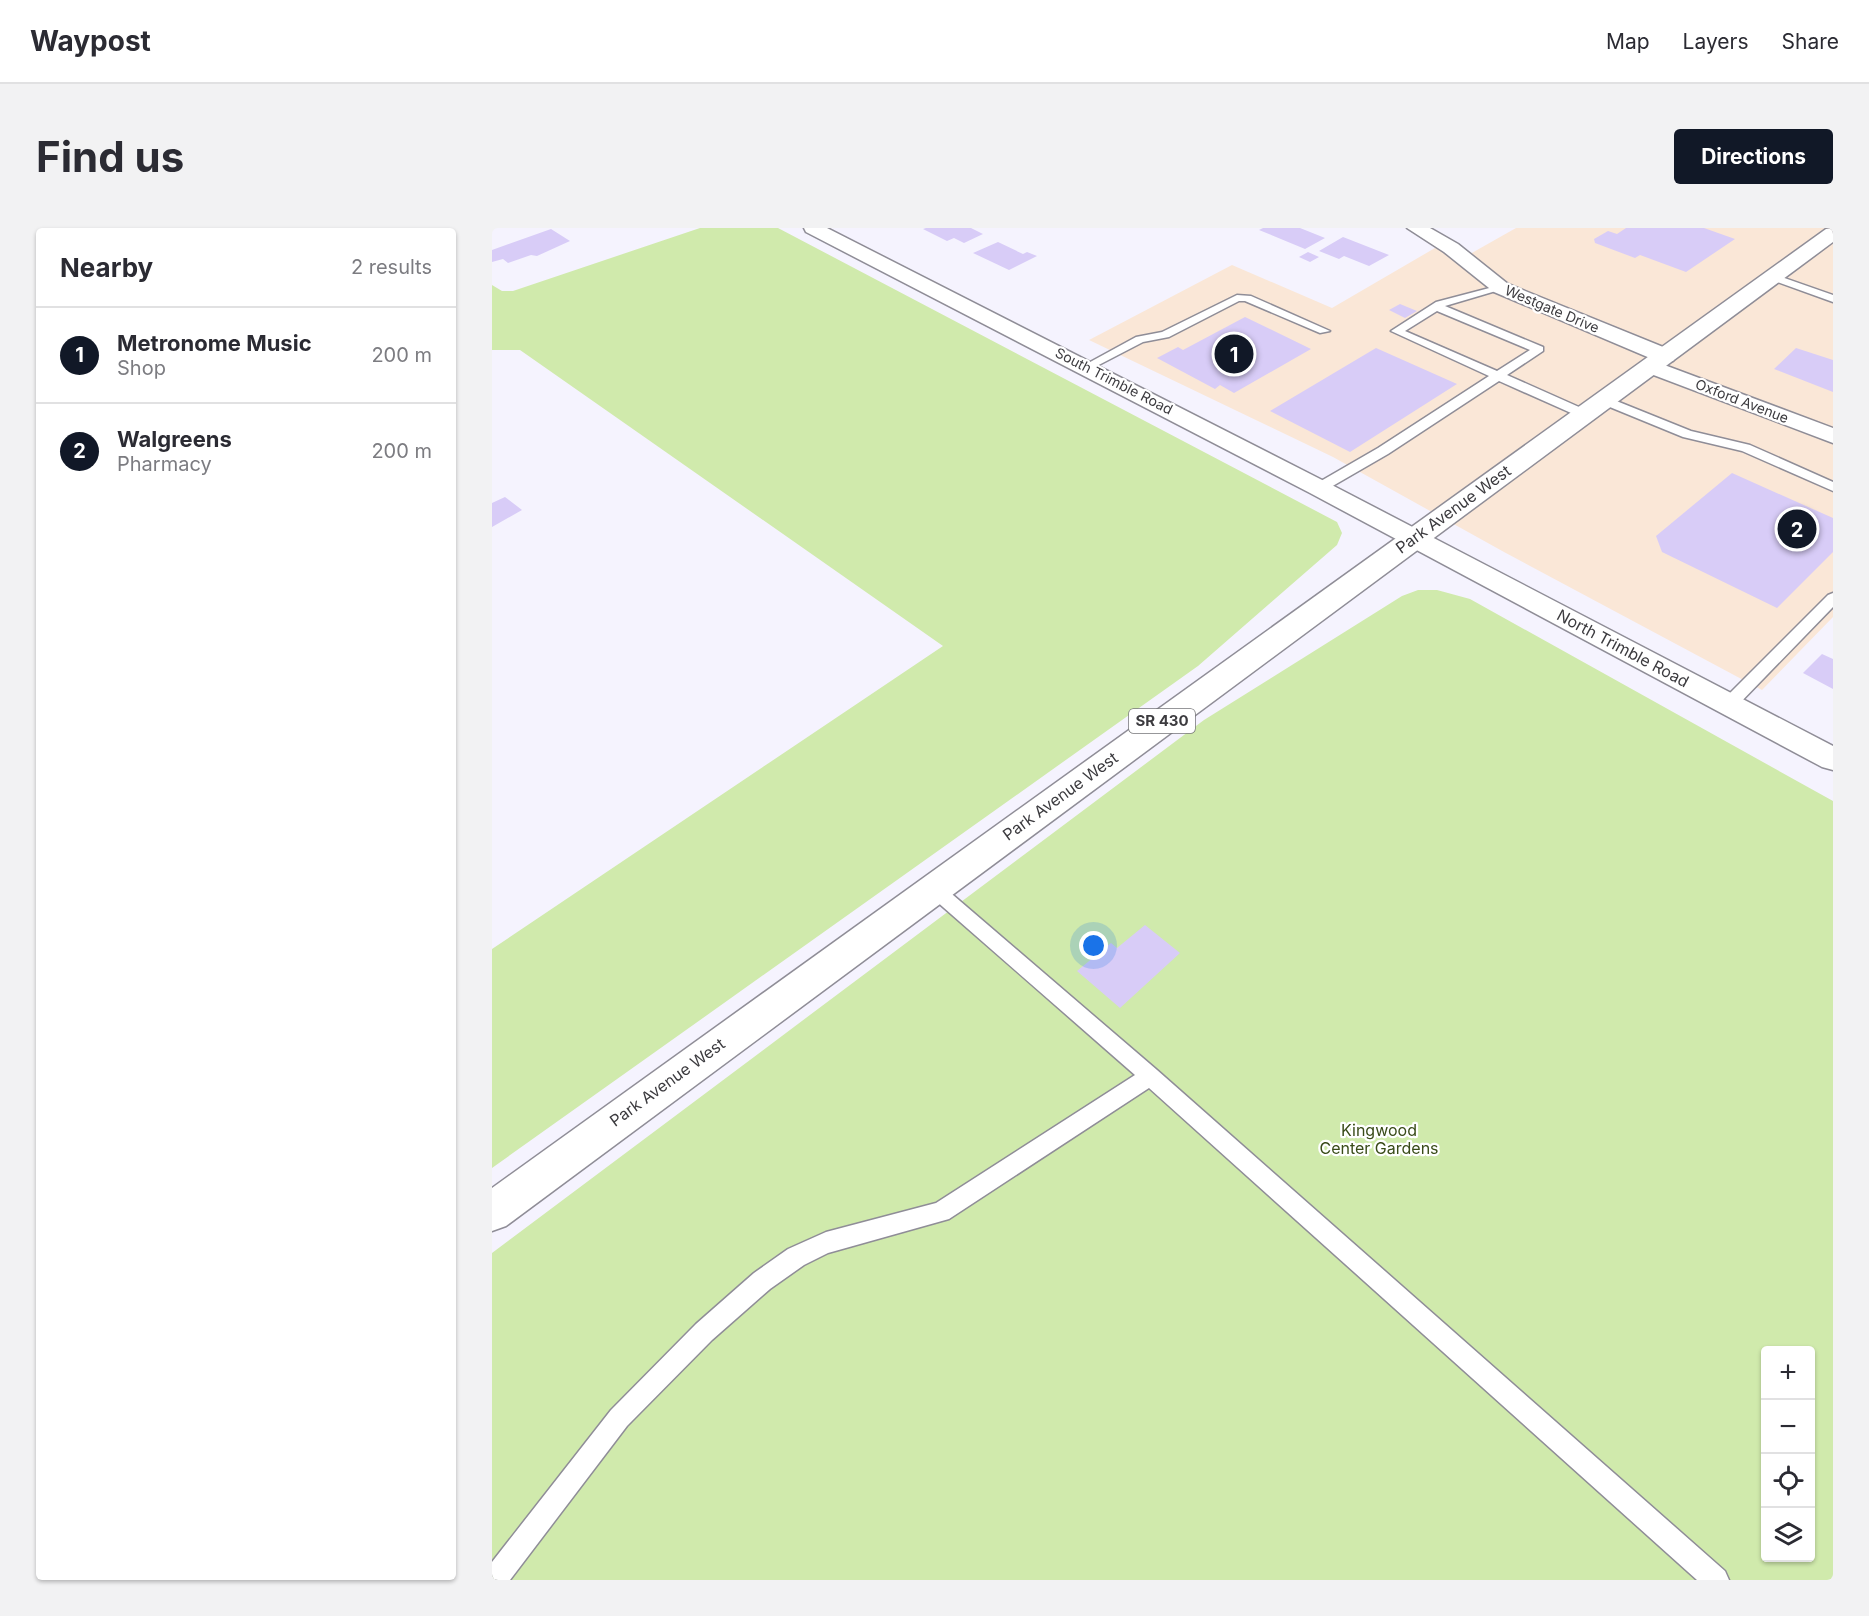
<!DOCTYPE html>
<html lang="en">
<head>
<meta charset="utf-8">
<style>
  :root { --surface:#fff; --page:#f2f2f3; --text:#2b2b33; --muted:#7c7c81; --line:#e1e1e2; --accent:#111827 }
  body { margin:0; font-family:Inter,sans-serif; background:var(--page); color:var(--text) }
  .controls { position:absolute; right:18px; bottom:18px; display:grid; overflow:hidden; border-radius:6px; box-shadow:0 2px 4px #0004 }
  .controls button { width:54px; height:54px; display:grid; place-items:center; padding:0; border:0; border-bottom:2px solid var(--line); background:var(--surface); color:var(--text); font:30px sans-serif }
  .you { position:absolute; left:602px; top:718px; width:21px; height:21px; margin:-15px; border:4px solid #fff; border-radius:50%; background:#1a73e8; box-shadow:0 0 0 9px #1a73e833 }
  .badge { display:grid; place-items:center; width:39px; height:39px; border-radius:50%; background:var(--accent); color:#fff; font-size:20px; font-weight:700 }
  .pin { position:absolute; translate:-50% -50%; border:3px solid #fff; box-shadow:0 2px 6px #0006 }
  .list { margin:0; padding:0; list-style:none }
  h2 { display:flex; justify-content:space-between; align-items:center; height:78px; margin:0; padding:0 24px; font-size:26px }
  h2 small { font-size:20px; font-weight:400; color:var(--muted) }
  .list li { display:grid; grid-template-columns:39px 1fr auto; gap:18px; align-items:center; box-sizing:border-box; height:96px; padding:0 24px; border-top:2px solid var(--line) }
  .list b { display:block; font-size:22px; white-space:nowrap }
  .list p { margin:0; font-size:20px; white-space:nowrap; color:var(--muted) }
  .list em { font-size:20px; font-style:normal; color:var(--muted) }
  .icon { flex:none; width:33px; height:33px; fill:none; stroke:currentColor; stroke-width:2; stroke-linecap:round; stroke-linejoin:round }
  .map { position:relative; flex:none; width:1341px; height:1352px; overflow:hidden; border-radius:6px }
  header { display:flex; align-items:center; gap:36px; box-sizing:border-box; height:84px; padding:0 30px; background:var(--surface); border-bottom:2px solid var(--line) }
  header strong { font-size:28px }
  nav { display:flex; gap:33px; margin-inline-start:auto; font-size:21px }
  .intro { display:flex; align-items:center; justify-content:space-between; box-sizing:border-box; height:144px; padding:0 36px }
  h1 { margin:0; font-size:42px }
  .button { padding:15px 27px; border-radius:6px; background:var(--accent); color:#fff; font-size:21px; font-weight:700 }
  main { display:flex; gap:36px; padding:0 36px }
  aside { flex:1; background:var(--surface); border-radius:6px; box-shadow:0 2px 4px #0004 }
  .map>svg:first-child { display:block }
  .commercial { fill:#fae7d7 }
  .green { fill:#d0eaac; fill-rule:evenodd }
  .building { fill:#d8ccf7 }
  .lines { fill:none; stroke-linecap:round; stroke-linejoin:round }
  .lane-casing { stroke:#8f8d97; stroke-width:3 }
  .street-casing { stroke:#8f8d97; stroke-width:3 }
  .secondary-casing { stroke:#8f8d97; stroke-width:3 }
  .primary-casing { stroke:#8f8d97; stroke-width:3 }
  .lane { fill:#fff; fill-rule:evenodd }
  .street { fill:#fff; fill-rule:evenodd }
  .secondary { fill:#fff; fill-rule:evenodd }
  .primary { fill:#fff; fill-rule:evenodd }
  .labels { text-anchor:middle; stroke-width:4.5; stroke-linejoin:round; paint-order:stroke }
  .far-street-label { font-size:14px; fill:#3c3b3f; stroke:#fff }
  .shield { fill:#fff; stroke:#767679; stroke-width:1.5 }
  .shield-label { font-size:15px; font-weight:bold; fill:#3c3b3f }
  .street-label { font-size:16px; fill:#3c3b3f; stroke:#fff }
  .park-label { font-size:16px; fill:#394b18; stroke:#fff }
</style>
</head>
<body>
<header>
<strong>Waypost</strong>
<nav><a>Map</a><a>Layers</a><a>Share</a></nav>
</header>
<div class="intro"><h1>Find us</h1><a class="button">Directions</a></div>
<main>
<aside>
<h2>Nearby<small>2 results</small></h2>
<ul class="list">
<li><span class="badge">1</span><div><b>Metronome Music</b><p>Shop</p></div><em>200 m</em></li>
<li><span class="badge">2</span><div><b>Walgreens</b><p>Pharmacy</p></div><em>200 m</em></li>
</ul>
</aside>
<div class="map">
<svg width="1341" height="1352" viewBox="0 0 1341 1352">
  <rect width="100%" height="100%" fill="#f5f3fe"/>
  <path class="commercial" d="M1024,0H1341V389L1270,462L1012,324L841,229L597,112L740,37L840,80L955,13L978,26Z"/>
  <path class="green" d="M208,0H286L845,294L850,305L845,317L706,438L0,940V721L451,418L28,122H0V57L10,63H21Z
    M926,362H945L978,371L1341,573V1352H0V1025L712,492L910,368ZM1274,1122H1318V1330H1274Z"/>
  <path class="building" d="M434,0H479L491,6L472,15L462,10L455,13L431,1Z
    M771,0H808L833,10L813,21L767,2Z
    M1134,0H1212L1243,11L1194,44L1148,27L1143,30L1103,15L1102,11L1116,3L1125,6Z
    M59,1L78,13L45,28L39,27L16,35L11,31L0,34V22Z
    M851,9L897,27L877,38L852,28L847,31L827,23Z
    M506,14L531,26L535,24L545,28L517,42L481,25Z
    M816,24L827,29L818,34L807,29Z
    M908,76L925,83L913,90L897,82Z
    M753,89L819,121L742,165L728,157L723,161L665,130L686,119L691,122Z
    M884,120L965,156L858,224L778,183Z
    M1304,120L1341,132V164L1282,141Z
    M1240,245L1341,290V324L1285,380L1170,324L1164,308Z
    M13,269L30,282L0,299V275Z
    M1330,426L1341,431V461L1311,445Z
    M653,697L688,725L628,780L585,743L619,715L625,720Z"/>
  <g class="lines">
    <g class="lane-casing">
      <path id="lane" d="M1281,46L1341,67V74L1277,51L1276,49Z
        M1005,58L1014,60L953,78L1051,119V123L1015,147L1096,183V189H1088L1007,153L896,226L832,263H822V257L886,220L997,148L899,103L944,74ZM945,83L1038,122L1005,143L913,103Z
        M745,67L759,68L838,103L828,105L753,73H747L677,109L651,114L599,141L589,139L644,109L670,104Z
        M1112,168L1199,203L1258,217L1341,254V263L1250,223L1191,209L1108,175L1106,172Z
        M1341,365V379L1243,480H1231L1229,476L1231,472L1336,367Z
        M441,653L447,655L665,842L1233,1343L1237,1352H1205L657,860L457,991L336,1025L312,1037L278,1061L220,1112L135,1198L18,1352H0V1334L119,1182L204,1096L262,1045L296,1021L334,1004L444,975L643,847L435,665L432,660L435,655Z"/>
    </g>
    <g class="street-casing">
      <path id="street" d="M915,0H938L966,16L1016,56L1181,123L1184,128L1181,133H1165L1002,64L952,24Z
        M1159,132L1341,200V215L1151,143L1148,138L1151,133Z"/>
    </g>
    <g class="secondary-casing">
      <path id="secondary" d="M312,0H335L836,255L1341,518V542L1330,539L818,265L314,4Z"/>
    </g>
    <g class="primary-casing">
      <path id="primary" d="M1341,0V14L14,998L0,1003V960L1334,1Z"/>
    </g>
    <use href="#lane" class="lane"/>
    <use href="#street" class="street"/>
    <use href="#secondary" class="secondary"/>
    <use href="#primary" class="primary"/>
  </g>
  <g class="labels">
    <g class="far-street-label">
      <text transform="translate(1060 81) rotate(23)" y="5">Westgate Drive</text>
      <text transform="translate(622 153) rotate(27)" y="5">South Trimble Road</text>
      <text transform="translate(1250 173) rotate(21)" y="5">Oxford Avenue</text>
    </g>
    <rect class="shield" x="637" y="481" width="66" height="24" rx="4.5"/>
    <g class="shield-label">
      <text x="670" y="498">SR 430</text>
    </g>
    <g class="street-label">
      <text transform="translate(961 281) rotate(-36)" y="6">Park Avenue West</text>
      <text transform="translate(1131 420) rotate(28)" y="6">North Trimble Road</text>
      <text transform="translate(568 568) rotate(-36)" y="6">Park Avenue West</text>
      <text transform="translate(175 854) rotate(-36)" y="6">Park Avenue West</text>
    </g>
    <g class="park-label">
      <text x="887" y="908">Kingwood<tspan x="887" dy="18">Center Gardens</tspan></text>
    </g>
  </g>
</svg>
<div class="controls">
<button>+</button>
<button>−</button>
<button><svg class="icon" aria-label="locate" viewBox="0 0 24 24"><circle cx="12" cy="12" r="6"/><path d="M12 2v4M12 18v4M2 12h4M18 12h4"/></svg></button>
<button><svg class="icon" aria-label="layers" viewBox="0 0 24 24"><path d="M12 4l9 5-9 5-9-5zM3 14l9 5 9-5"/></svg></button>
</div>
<div class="you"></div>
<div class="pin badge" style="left:742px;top:126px">1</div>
<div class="pin badge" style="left:1305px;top:301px">2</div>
</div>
</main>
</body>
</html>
